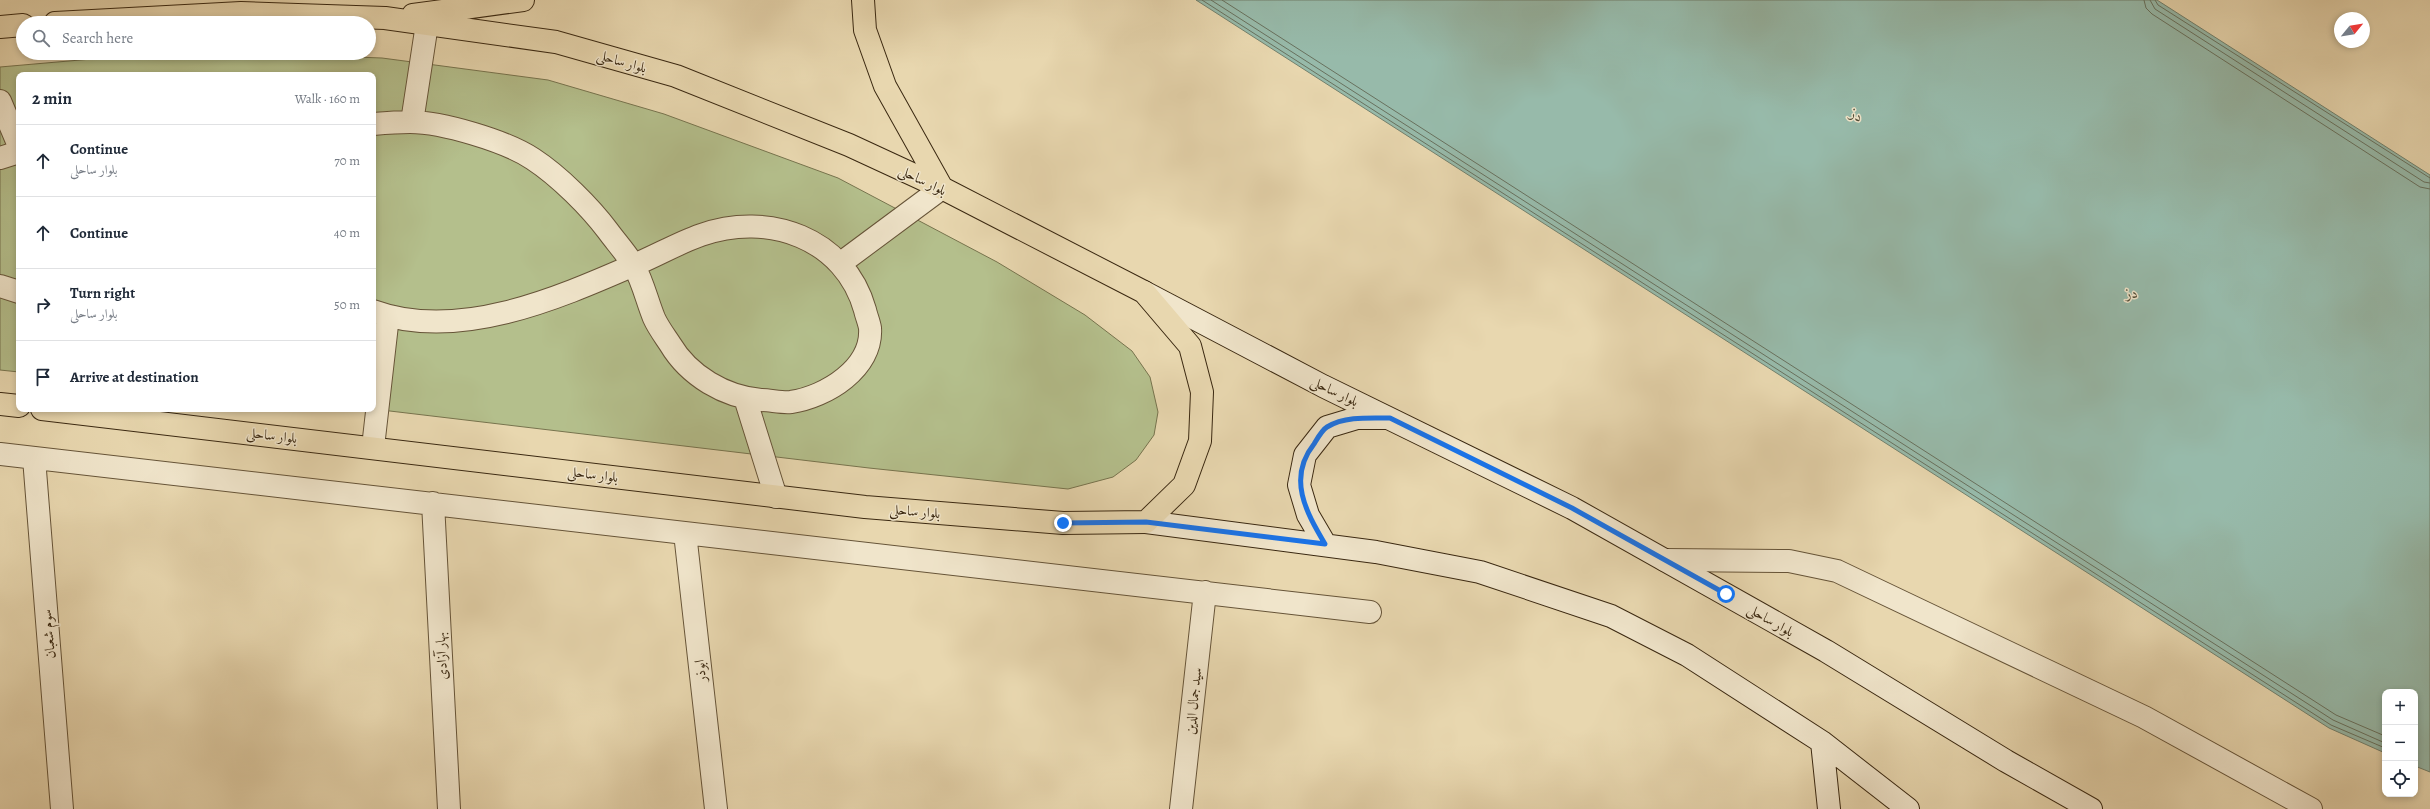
<!DOCTYPE html>
<html lang="en">
<head>
<meta charset="utf-8">
<style>
  :root { --surface:#fff; --page:#f6f6f7; --text:#1f2937; --muted:#747a83; --line:#e0e1e3 }
  body { margin:0; font-family:Alegreya,Amiri,serif; background:var(--page); color:var(--text) }
  .controls { position:absolute; right:12px; bottom:12px; display:grid; overflow:hidden; border-radius:8px; box-shadow:0 2px 6px #0003 }
  .controls button { width:36px; height:36px; display:grid; place-items:center; padding:0; border:0; border-bottom:1px solid var(--line); background:var(--surface); color:var(--text); font:20px sans-serif }
  .compass { position:absolute; left:2334px; top:12px; width:36px; height:36px; border-radius:50%; background:var(--surface); box-shadow:0 2px 6px #0003; rotate:60deg }
  .stop { position:absolute; width:12px; height:12px; margin:-9px; border:3px solid #1a73e8; border-radius:50%; background:#fff }
  .stop.end { background:#1a73e8; border-color:#fff; box-shadow:0 1px 4px #0008 }
  .list { margin:0; padding:0; list-style:none }
  h2 { display:flex; justify-content:space-between; align-items:center; height:52px; margin:0; padding:0 16px; font-size:17px }
  h2 small { font-size:13px; font-weight:400; color:var(--muted) }
  .list li { display:grid; grid-template-columns:26px 1fr auto; gap:12px; align-items:center; box-sizing:border-box; height:72px; padding:0 16px; border-top:1px solid var(--line) }
  .list b { display:block; font-size:15px; white-space:nowrap }
  .list p { margin:0; font-size:13px; white-space:nowrap; color:var(--muted) }
  .list em { font-size:13px; font-style:normal; color:var(--muted) }
  .icon { flex:none; width:22px; height:22px; fill:none; stroke:currentColor; stroke-width:2; stroke-linecap:round; stroke-linejoin:round }
  .map { position:relative; flex:none; width:2430px; height:809px; overflow:hidden }
  .search { position:absolute; background:var(--surface); box-shadow:0 2px 6px #0003; left:16px; top:16px; width:360px; height:44px; display:flex; align-items:center; gap:10px; box-sizing:border-box; padding:0 14px; border-radius:22px; color:var(--muted); font-size:15px }
  .panel { position:absolute; background:var(--surface); box-shadow:0 2px 6px #0003; left:16px; top:72px; width:360px; height:340px; border-radius:8px }
  .map>svg:first-child { display:block }
  .green { fill:#b4bf8c; stroke:#77744e }
  .water { fill:#97baaa; stroke:#72806d }
  .lines { fill:none; stroke-linecap:round; stroke-linejoin:round }
  .shore { stroke:#68715e; stroke-width:1 }
  .pedestrian-casing { stroke:#665438; stroke-width:24 }
  .minor-casing { stroke:#665438; stroke-width:24 }
  .secondary-casing { stroke:#3a2811; stroke-width:24 }
  .primary-casing { stroke:#3a2811; stroke-width:24 }
  .pedestrian { stroke:#f0e5cb; stroke-width:22 }
  .minor { stroke:#f0e5cb; stroke-width:22 }
  .secondary { stroke:#f0e5cb; stroke-width:22 }
  .primary { stroke:#e8d7af; stroke-width:22 }
  .route { stroke:#1a73e8; stroke-width:5 }
  .labels { text-anchor:middle; stroke-width:3; stroke-linejoin:round; paint-order:stroke }
  .street-label { font-size:14px; fill:#3a2811; stroke:#f0e5cb }
  .water-label { font-size:15px; font-style:italic; fill:#514c37; stroke:#f0e5cb }
</style>
</head>
<body>
<div class="map">
<svg width="2430" height="809" viewBox="0 0 2430 809">
  <rect width="100%" height="100%" fill="#e8d7af"/>
  <filter id="stains"><feTurbulence type="fractalNoise" baseFrequency=".005" numOctaves="4"/><feColorMatrix values="0 0 0 0 .2 0 0 0 0 .09 0 0 0 0 .02 0 0 0 .5 -.17"/></filter>
  <radialGradient id="worn" r=".72"><stop offset=".6" stop-color="#630" stop-opacity="0"/><stop offset="1" stop-color="#630" stop-opacity=".3"/></radialGradient>
  <path class="green" d="M247,53L382,58L548,80L664,114L838,178L997,262L1085,315L1132,351L1150,377L1158,412L1154,435L1136,460L1113,477L1068,489L869,468L373,409V75H19V372L0,370V67L149,54Z"/>
  <path class="water" d="M1196,0H2157L2430,175V772L2415,766V692H2385V753L2329,728Z"/>
  <g class="lines">
    <path class="shore" d="M1202,0L2331,725L2385,748
      M1211,0L2333,720L2385,743
      M1222,0L2336,715L2385,736
      M2144,0L2146,8L2152,14L2420,187L2430,189
      M2150,0L2155,9L2424,182L2430,183
      M2155,0L2158,5L2430,178"/>
    <g class="pedestrian-casing">
      <path id="pedestrian" d="M0,101L19,146
        M412,122L427,24
        M373,124C385,123 398,122 410,122C442,122 506,141 533,159C559,176 590,207 608,231C616,242 627,254 634,266C643,282 647,301 654,318C658,327 664,335 670,344C689,376 725,397 761,400C770,400 782,403 791,402C826,397 873,368 870,328C869,322 866,315 865,310C845,238 768,211 701,235C678,243 656,256 634,265C556,299 457,342 373,311
        M0,158L19,152
        M841,263L942,188
        M0,286L19,292
        M745,398L776,497
        M373,447L388,316"/>
    </g>
    <g class="minor-casing">
      <path id="minor" d="M0,454L1370,612
        M34,458L62,809
        M433,503L449,809
        M685,533L716,809
        M1665,560L1789,561L1837,571L2144,717L2311,809
        M1181,809L1205,592"/>
    </g>
    <g class="secondary-casing">
      <path id="secondary" d="M1144,292L1323,386L1572,508L1826,651L2006,761L2091,809
        M1146,522L1376,552L1480,572L1611,616L1687,655L1822,742L1908,809
        M1325,544L1308,515L1299,485L1305,455L1327,427L1357,418H1385
        M1822,742L1829,809"/>
    </g>
    <g class="primary-casing">
      <path id="primary" d="M863,0L865,30L885,86L942,188
        M413,15L523,0
        M0,27L23,25
        M0,404L19,406
        M42,409L865,507L1063,523L1146,522L1184,485L1200,441L1202,392L1190,346L1144,292L942,188L849,145L676,76L556,42L385,18L241,13L55,23"/>
    </g>
    <use href="#pedestrian" class="pedestrian"/>
    <use href="#minor" class="minor"/>
    <use href="#secondary" class="secondary"/>
    <use href="#primary" class="primary"/>
  </g>
  <g class="lines">
    <path class="route" d="M1063,523L1146,522L1325,544C1306,512 1287,478 1314,444C1317,439 1322,430 1327,427C1345,416 1370,418 1390,418L1572,508L1726,594"/>
  </g>
  <g class="labels">
    <g class="street-label">
      <text transform="translate(622 61) rotate(16)" y="5">بلوار ساحلی</text>
      <text transform="translate(923 180) rotate(26)" y="5">بلوار ساحلی</text>
      <text transform="translate(1335 391) rotate(26)" y="5">بلوار ساحلی</text>
      <text transform="translate(272 435) rotate(7)" y="5">بلوار ساحلی</text>
      <text transform="translate(593 474) rotate(7)" y="5">بلوار ساحلی</text>
      <text transform="translate(915 511) rotate(5)" y="5">بلوار ساحلی</text>
      <text transform="translate(1771 620) rotate(30)" y="5">بلوار ساحلی</text>
      <text transform="translate(48 634) rotate(-95)" y="5">سوم شعبان</text>
      <text transform="translate(441 656) rotate(-93)" y="5">بهار آزادی</text>
      <text transform="translate(700 671) rotate(-96)" y="5">ابوذر</text>
      <text transform="translate(1193 701) rotate(-84)" y="5">سید جمال الدین</text>
    </g>
    <g class="water-label">
      <text transform="translate(1857 115) rotate(32)" y="5">دز</text>
      <text x="2132" y="298">دز</text>
    </g>
  </g>
  <rect width="100%" height="100%" filter="url(#stains)"/>
  <rect width="100%" height="100%" fill="url(#worn)"/>
</svg>
<div class="controls">
<button>+</button>
<button>−</button>
<button><svg class="icon" aria-label="locate" viewBox="0 0 24 24"><circle cx="12" cy="12" r="6"/><path d="M12 2v4M12 18v4M2 12h4M18 12h4"/></svg></button>
</div>
<svg class="compass" viewBox="-18 -18 36 36"><path d="M0-13l5 13h-10z" fill="#e53935"/><path d="M0 13l5-13h-10z" fill="#747a83"/></svg>
<div class="stop" style="left:1726px;top:594px"></div>
<div class="stop end" style="left:1063px;top:523px"></div>
<div class="search"><svg class="icon" aria-label="search" viewBox="0 0 24 24"><circle cx="10" cy="10" r="6"/><path d="M15 15l6 6"/></svg>Search here</div>
<section class="panel">
<h2>2 min<small>Walk · 160 m</small></h2>
<ul class="list">
<li><svg class="icon" aria-label="ahead" viewBox="0 0 24 24"><path d="M12 20V5M6 11l6-6 6 6"/></svg><div><b>Continue</b><p>بلوار ساحلی</p></div><em>70 m</em></li>
<li><svg class="icon" aria-label="ahead" viewBox="0 0 24 24"><path d="M12 20V5M6 11l6-6 6 6"/></svg><div><b>Continue</b></div><em>40 m</em></li>
<li><svg class="icon" aria-label="right" viewBox="0 0 24 24"><path d="M7 20v-9h11M14 6l5 5-5 5"/></svg><div><b>Turn right</b><p>بلوار ساحلی</p></div><em>50 m</em></li>
<li><svg class="icon" aria-label="arrive" viewBox="0 0 24 24"><path d="M6 21V4h12l-3 4 3 4H6"/></svg><div><b>Arrive at destination</b></div></li>
</ul>
</section>
</div>
</body>
</html>
